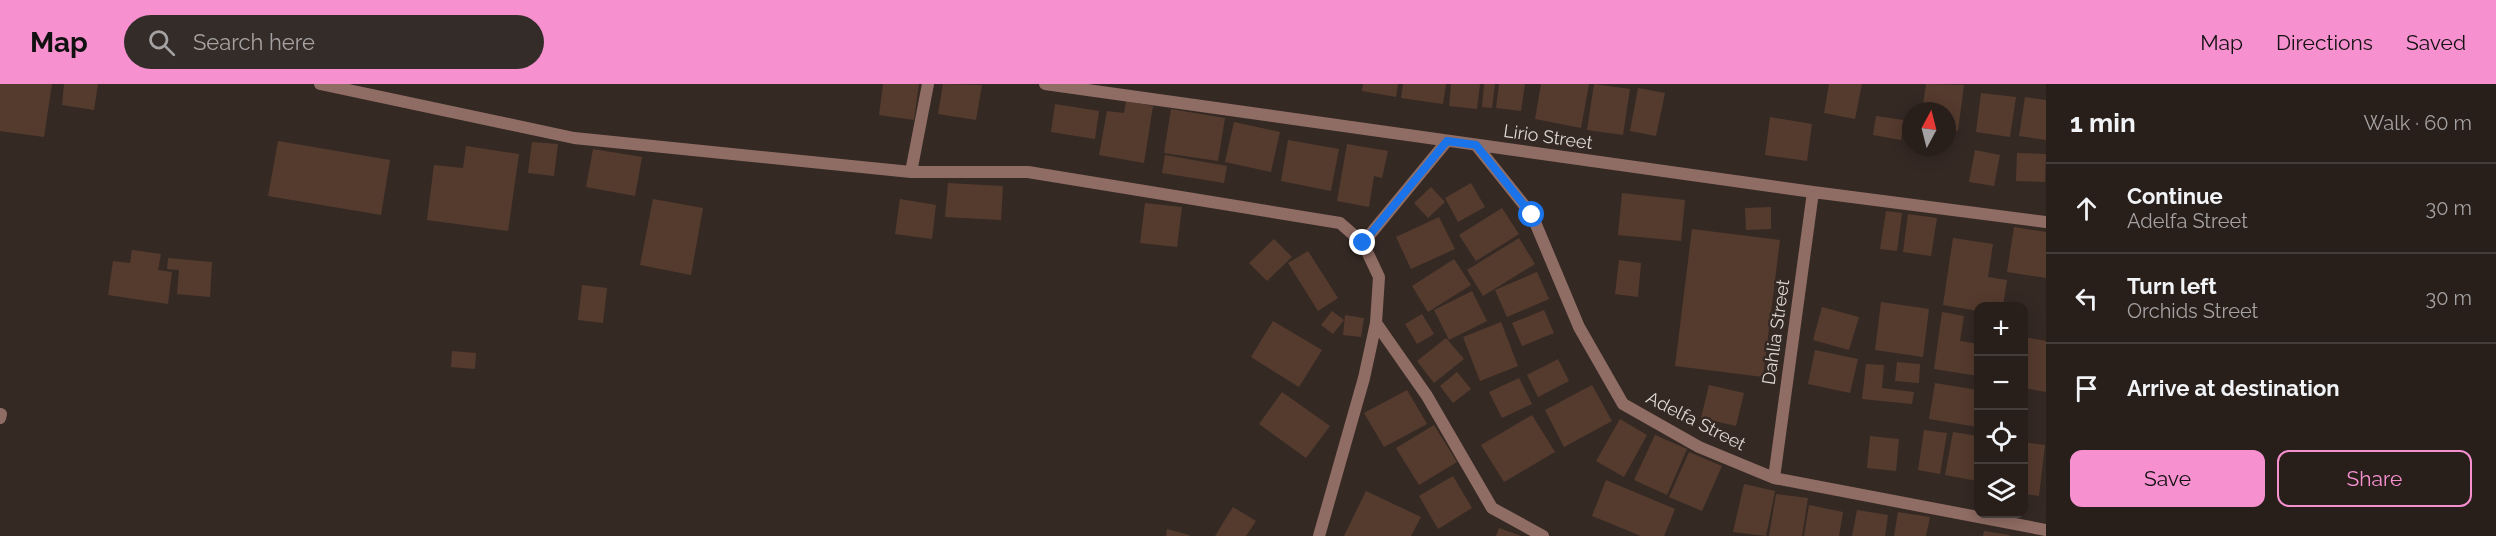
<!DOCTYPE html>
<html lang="en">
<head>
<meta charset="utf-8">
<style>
  :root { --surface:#281f1b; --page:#342c28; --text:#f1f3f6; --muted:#a5a2a3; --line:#443d3a; --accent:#f690cf }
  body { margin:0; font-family:Raleway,sans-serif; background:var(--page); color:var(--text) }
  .controls { position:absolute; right:18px; bottom:18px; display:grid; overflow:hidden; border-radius:12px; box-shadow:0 3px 15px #0003 }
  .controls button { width:54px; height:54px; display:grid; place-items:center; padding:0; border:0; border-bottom:2px solid var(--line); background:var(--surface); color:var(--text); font:30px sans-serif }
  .compass { position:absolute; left:1902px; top:18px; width:54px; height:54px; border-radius:50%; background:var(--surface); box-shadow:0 3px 15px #0003; rotate:7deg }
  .stop { position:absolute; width:18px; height:18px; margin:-14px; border:4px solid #1a73e8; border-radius:50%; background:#fff }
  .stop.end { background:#1a73e8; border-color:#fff; box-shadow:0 2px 6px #0008 }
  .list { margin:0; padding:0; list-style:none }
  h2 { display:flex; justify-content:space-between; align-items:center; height:78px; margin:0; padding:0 24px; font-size:26px }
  h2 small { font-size:20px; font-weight:400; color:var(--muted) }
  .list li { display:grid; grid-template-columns:39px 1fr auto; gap:18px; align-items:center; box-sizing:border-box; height:90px; padding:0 24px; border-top:2px solid var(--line) }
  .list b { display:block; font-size:22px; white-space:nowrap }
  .list p { margin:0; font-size:20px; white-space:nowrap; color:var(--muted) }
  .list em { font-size:20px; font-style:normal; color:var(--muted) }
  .actions { display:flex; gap:12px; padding:18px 24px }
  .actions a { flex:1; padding:14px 0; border:2px solid var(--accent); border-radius:12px; text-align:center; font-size:21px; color:var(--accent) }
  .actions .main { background:var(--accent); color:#111 }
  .icon { flex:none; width:33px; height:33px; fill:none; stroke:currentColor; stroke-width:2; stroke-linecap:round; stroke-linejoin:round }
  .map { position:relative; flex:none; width:2046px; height:452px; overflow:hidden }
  header { display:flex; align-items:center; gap:36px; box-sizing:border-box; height:84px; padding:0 30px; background:var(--accent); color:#111 }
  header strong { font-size:28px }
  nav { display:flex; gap:33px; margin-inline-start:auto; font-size:21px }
  .search { width:420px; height:54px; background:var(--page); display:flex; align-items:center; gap:15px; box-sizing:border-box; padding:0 21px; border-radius:33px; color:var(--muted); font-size:22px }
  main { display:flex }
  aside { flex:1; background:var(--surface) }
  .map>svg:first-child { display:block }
  .building { fill:#553b2e }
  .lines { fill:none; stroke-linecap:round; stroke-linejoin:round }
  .street { stroke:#906d64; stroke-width:12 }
  .route { stroke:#1a73e8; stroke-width:8 }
  .labels { text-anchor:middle; stroke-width:5; stroke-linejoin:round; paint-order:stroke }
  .street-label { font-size:18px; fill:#ded7d3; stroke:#352924 }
</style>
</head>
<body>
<header>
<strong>Map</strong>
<div class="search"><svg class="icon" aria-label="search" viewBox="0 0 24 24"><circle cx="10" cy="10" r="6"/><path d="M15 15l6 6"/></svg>Search here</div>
<nav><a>Map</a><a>Directions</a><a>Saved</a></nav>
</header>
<main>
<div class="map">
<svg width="2046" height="452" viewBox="0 0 2046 452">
  <rect width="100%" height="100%" fill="#352924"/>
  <path class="building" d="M0,0H52L44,53L0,47Z
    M64,0H98L94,26L62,21Z
    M883,0H919L914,36L879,31Z
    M943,0L982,1L976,36L938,30Z
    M1363,0H1398L1396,13L1362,7Z
    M1403,0H1446L1443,20L1401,14Z
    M1451,0H1480L1477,25L1449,22Z
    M1484,0H1495L1492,24L1482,23Z
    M1499,0H1525L1521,27L1496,24Z
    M1541,0H1589L1581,44L1535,35Z
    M1594,0L1630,5L1623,51L1587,46Z
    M1829,0H1862L1855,35L1824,29Z
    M1926,0L1964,1L1958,47L1947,46V27H1922Z
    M1638,4L1665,9L1656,52L1630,47Z
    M1981,9L2016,13L2010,53L1976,48Z
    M2025,13L2046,16V56L2019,52Z
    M1126,17L1153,22L1144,79L1099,71L1107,27L1124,29Z
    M1055,20L1099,27L1095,55L1051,48Z
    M1171,25L1225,34L1218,77L1164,69Z
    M1876,32L1904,36L1901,56L1873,51Z
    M1770,33L1812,40L1807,77L1765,71Z
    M1234,38L1280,48L1271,88L1225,78Z
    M1288,56L1339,65L1331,107L1281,97Z
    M278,57L390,76L381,131L268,112Z
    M532,58L558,60L554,92L528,89Z
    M1347,60L1388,67L1382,94L1374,92L1369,123L1337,117Z
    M466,62L519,70L508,147L427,136L434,81L463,84Z
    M593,65L642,73L635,112L586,103Z
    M1975,66L2000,71L1994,102L1969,98Z
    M2017,69L2046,70L2045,98L2016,97Z
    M1165,71L1227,82L1224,99L1162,89Z
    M948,99L1003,102L1001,136L945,133Z
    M1471,99L1485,123L1458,138L1445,114Z
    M1431,103L1445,118L1428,134L1414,119Z
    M1622,109L1685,116L1681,157L1618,151Z
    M653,115L703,124L691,191L640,181Z
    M900,115L936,121L932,155L895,150Z
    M1145,119L1182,123L1177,163L1140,159Z
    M1771,123V145L1746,146L1745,124Z
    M1502,124L1519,150L1476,177L1459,151Z
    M1886,127L1902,129L1897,167L1880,165Z
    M1908,130L1937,134L1931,172L1903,168Z
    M1439,133L1455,165L1411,185L1396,153Z
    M2014,143L2046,148V194L2007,188Z
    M1692,145L1780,156L1763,293L1675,282Z
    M1519,154L1535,180L1483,212L1467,186Z
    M1953,154L1993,160L1988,193L2007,196L2003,222H1978V227L1943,221Z
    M1274,155L1292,173L1267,197L1249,179Z
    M132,166L161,170L158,186L172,188L168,220L108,211L113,177L130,179Z
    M1308,167L1338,214L1318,227L1288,179Z
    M168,174L212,178L210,213L177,210L179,186L167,185Z
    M1454,175L1471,201L1428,228L1412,202Z
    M1619,176L1641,179L1638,213L1615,210Z
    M1537,188L1549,215L1507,233L1495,206Z
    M582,201L607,204L603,239L578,236Z
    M1472,207L1487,237L1449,256L1434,226Z
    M1881,218L1929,225L1923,273L1875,266Z
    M1822,223L1859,233L1849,266L1813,256Z
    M1544,226L1554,249L1522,262L1512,239Z
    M1332,227L1344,236L1333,250L1321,241Z
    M1942,228L1964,232L1960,257L1978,260V292L1934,285Z
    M1422,230L1434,250L1417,260L1405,240Z
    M1345,231L1364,234L1361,253L1343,251Z
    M1273,237L1322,266L1299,303L1251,273Z
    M1501,238L1518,282L1480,297L1463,253Z
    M2024,253L2046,257V308L2024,304Z
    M1446,254L1464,275L1434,299L1417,277Z
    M1815,266L1858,275L1850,309L1808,300Z
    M452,267L476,269L475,285L451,283Z
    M1558,275L1569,297L1538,313L1527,291Z
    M1897,278L1920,280L1919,299L1895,297Z
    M1866,280L1884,281L1882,304L1914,308L1912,320L1862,315Z
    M1457,288L1471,305L1453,319L1440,302Z
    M1519,294L1532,320L1502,334L1489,308Z
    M1935,299L1978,306V343L1929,335Z
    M1592,301L1612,337L1564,363L1545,326Z
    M1709,301L1744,309L1736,342L1701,334Z
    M1407,306L1427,340L1384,363L1364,329Z
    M1282,308L1330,342L1306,374L1259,340Z
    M1532,331L1555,368L1504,398L1481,361Z
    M1620,335L1647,351L1624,393L1596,377Z
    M1434,341L1457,378L1419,401L1396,364Z
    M1924,346L1947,349L1940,390L1918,386Z
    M1953,348L1978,352L1977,397L1945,391Z
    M1655,351L1687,365L1667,411L1634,396Z
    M1870,352L1899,355L1896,387L1867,384Z
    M2024,358L2045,361L2039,412L2024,410Z
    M1689,368L1722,382L1702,427L1669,413Z
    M1453,392L1472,424L1438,445L1419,412Z
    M1606,396L1675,425L1664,452H1641L1592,432Z
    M1744,400L1775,407L1766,452L1733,448Z
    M1366,407L1421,433L1411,452H1344Z
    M1776,410L1808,414L1802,452H1769Z
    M1809,421L1843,428L1839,452H1804Z
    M1233,423L1256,437L1246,452H1215Z
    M1857,426L1888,431L1885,452H1852Z
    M1898,428L1930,433L1926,452H1894Z
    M1499,444L1521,452H1496Z
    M1167,445L1189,451V452H1166Z
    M1984,447L2010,451L2009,452H1983Z"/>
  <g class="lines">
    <path class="street" d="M320,0L574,54L911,88H1028L1340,139L1363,159L1379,193L1376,239L1364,294L1319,452
      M1045,0L1813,108L2046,138
      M1476,61L1532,131L1579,243L1623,320L1699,363L1774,394L2046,446
      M911,88L928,0
      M1363,159L1447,57
      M1376,239L1427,312L1492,424L1543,452
      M0,334L1,330
      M1774,394L1813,108"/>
  </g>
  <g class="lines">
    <path class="route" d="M1363,159L1447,57L1476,61L1532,131"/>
  </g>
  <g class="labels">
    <g class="street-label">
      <text transform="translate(1548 53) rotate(8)" y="6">Lirio Street</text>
      <text transform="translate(1776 248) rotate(-82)" y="6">Dahlia Street</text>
      <text transform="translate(1696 337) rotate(27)" y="6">Adelfa Street</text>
    </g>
  </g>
</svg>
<div class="controls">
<button>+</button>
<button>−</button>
<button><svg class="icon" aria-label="locate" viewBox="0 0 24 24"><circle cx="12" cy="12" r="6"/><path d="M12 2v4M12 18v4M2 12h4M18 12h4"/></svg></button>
<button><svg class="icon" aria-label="layers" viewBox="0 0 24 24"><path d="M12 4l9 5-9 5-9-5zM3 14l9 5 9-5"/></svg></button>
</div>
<svg class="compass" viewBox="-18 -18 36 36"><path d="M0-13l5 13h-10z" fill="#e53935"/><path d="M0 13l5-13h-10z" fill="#a5a2a3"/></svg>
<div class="stop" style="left:1532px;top:131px"></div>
<div class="stop end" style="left:1363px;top:159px"></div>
</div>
<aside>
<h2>1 min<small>Walk · 60 m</small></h2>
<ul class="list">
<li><svg class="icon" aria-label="ahead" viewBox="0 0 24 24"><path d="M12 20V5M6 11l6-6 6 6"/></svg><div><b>Continue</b><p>Adelfa Street</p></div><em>30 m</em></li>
<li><svg class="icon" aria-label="left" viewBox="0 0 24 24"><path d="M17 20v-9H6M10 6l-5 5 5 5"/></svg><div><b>Turn left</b><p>Orchids Street</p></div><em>30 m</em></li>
<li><svg class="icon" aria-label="arrive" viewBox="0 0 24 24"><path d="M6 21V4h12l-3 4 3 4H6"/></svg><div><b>Arrive at destination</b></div></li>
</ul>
<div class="actions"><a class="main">Save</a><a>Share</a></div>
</aside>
</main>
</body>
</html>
